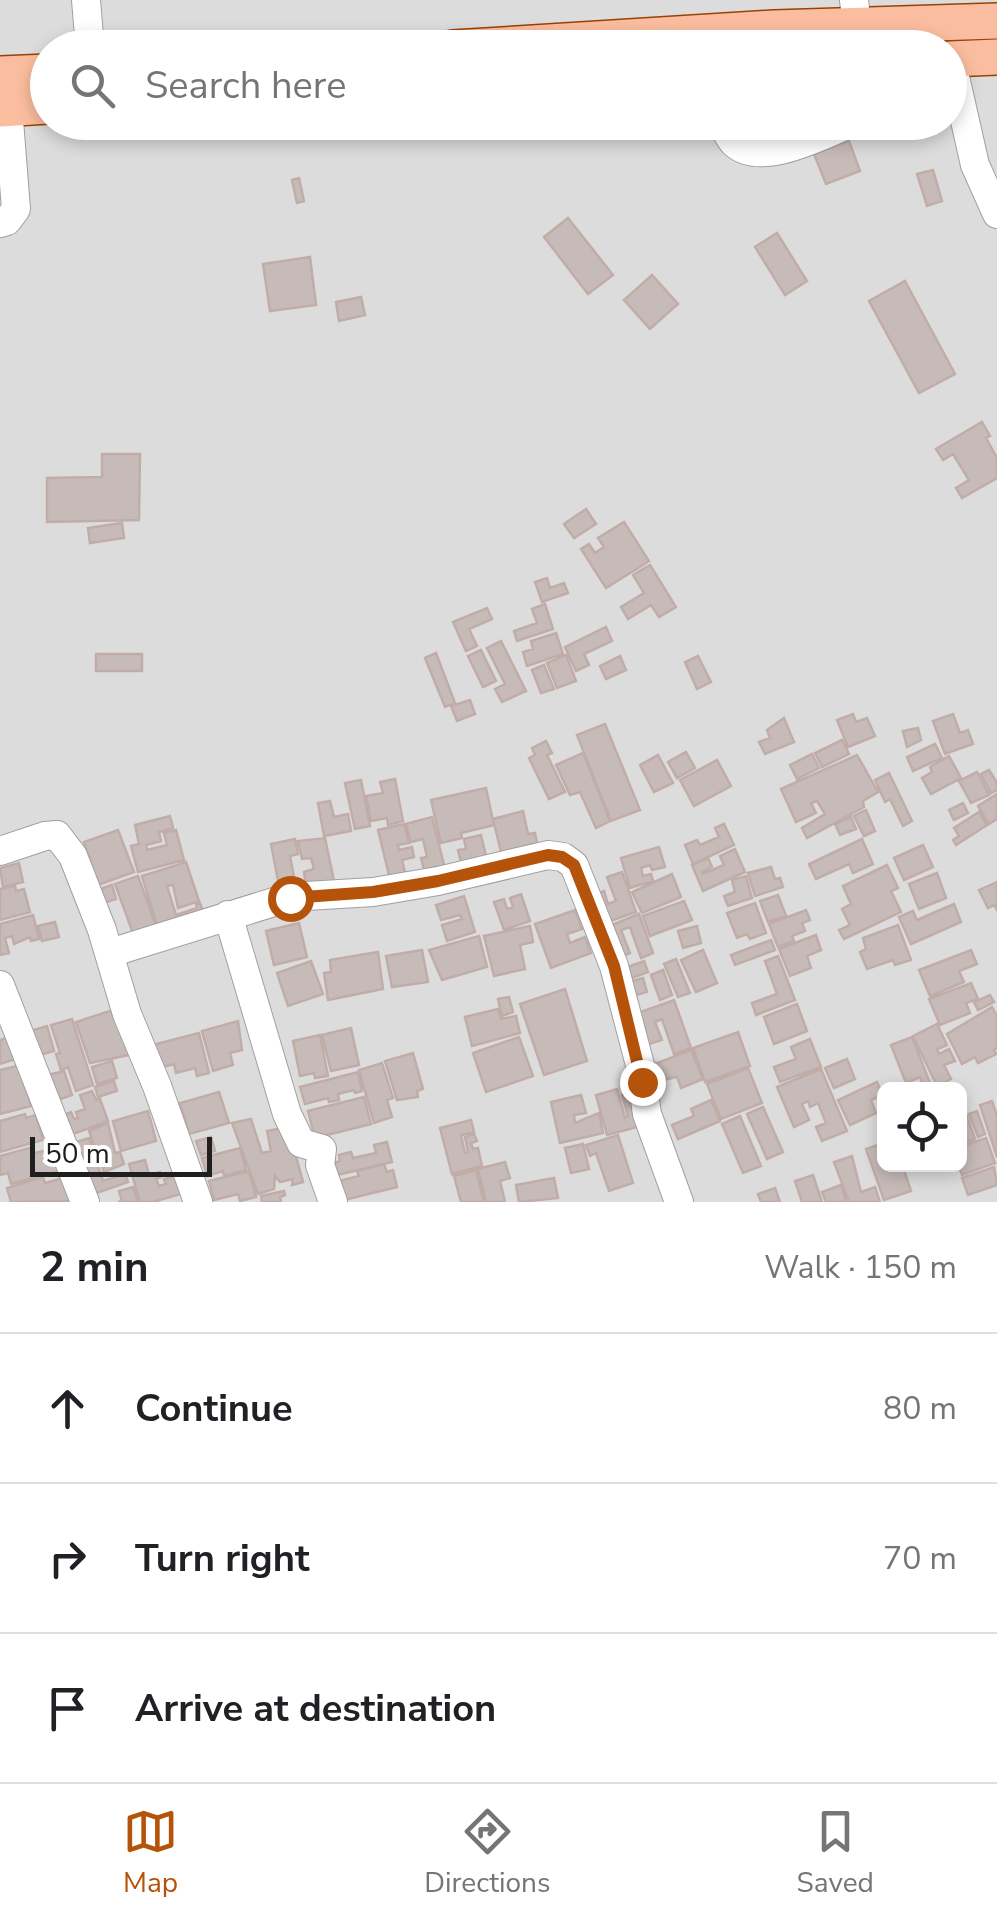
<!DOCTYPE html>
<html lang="en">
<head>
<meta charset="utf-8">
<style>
  :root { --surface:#fff; --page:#f2f2f2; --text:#202124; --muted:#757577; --line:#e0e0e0; --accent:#b45309 }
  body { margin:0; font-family:"Nunito Sans",sans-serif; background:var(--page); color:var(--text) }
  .controls { position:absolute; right:30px; bottom:30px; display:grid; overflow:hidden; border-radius:15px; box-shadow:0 5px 15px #0003 }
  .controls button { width:90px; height:90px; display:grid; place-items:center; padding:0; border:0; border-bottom:2px solid var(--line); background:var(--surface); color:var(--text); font:50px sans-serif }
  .scale { position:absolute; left:30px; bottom:25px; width:182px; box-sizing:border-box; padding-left:10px; border:5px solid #1f1f1f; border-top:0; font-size:28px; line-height:35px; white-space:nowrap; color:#1f1f1f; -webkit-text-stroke:8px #fff; paint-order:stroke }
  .stop { position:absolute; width:30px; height:30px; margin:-22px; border:8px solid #b45309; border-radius:50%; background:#fff }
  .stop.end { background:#b45309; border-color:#fff; box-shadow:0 2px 10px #0008 }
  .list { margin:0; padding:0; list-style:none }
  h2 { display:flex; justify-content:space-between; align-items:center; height:130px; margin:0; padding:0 40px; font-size:42px }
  h2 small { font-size:32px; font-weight:400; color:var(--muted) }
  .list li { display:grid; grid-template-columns:65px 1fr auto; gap:30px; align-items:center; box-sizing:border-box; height:150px; padding:0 40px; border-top:2px solid var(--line) }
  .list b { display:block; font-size:38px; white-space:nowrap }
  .list em { font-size:32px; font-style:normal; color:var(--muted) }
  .icon { flex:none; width:55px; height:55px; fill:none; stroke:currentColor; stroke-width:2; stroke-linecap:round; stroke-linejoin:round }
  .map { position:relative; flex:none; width:997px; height:1202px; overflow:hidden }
  .search { position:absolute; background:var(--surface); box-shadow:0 5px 15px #0003; left:30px; right:30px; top:30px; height:110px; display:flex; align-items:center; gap:25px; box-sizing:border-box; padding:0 35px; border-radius:55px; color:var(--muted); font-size:38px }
  .sheet { height:580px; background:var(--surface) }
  nav { display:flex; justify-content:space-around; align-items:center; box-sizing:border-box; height:140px; border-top:2px solid var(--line); background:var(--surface); font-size:28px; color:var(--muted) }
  nav a { display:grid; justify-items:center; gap:5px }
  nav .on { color:var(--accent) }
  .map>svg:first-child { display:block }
  .residential { fill:#dddcdc; fill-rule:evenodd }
  .building { fill:#c7bbb9; stroke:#c1ada8; stroke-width:2.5 }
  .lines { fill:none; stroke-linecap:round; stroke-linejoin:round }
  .minor-casing { stroke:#a0a0a0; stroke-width:30 }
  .major-casing { stroke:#994201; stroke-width:38 }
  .minor { stroke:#fff; stroke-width:28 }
  .major { stroke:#fbbd9f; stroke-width:35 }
  .route { stroke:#b45309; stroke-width:12 }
</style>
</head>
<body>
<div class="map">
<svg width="997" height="1202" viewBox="0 0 997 1202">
  <rect width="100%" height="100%" fill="#f0eae5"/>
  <path class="residential" d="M0,0H997V1202H0ZM48,48H950V122H48ZM884,1090H960V1164H884Z"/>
  <path class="building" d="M849,141L860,171L826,184L814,154Z
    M933,170L942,201L927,206L917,174Z
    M299,178L304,201L297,203L292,180Z
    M568,218L613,275L588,294L544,237Z
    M777,233L807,281L785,295L755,247Z
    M310,257L316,305L270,311L263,264Z
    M652,275L678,304L650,329L624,300Z
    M905,281L955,374L919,393L869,301Z
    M361,297L365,315L339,321L336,302Z
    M982,422L990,436L986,438L997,458V478L962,498L956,488L969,480L953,454L943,460L936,449Z
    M102,454H140L139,520L47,522V478L102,477Z
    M586,509L596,524L574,538L564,524Z
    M624,522L649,561L606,588L581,549L589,544L595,553L604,547L598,538Z
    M122,523L124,538L90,543L88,528Z
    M650,565L676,607L659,617L651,605L628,619L621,607L644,593L633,575Z
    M547,578L550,588L564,583L568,593L542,602L535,582Z
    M545,604L553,629L517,641L514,631L537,623L532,609Z
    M487,608L492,619L469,629L477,646L466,651L453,622Z
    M606,627L612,641L584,654L589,665L576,671L565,647Z
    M556,633L563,654L527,666L523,652L533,649L531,641Z
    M501,641L526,691L502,702L495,689L505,684L487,648Z
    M481,650L496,681L483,687L468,656Z
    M436,653L455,703L445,707L425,658Z
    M96,654H142V671H96Z
    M566,655L576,681L557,688L547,663Z
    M620,656L626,670L606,679L600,666Z
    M698,656L711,682L697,689L685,662Z
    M544,665L554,689L541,693L532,670Z
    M470,700L475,714L457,721L451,706Z
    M853,714L856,722L867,718L875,736L848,747L837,720Z
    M953,714L960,733L968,730L973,744L945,754L933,721Z
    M784,718L794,742L765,754L759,742L770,738L767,730Z
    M605,724L640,810L611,821L577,735Z
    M918,728L921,740L907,747L903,731Z
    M842,740L849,754L822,767L815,753Z
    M546,741L552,753L547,755L565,792L549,799L529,758L535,755L532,748Z
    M935,744L942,758L913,771L907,757Z
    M686,752L695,768L677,778L668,762Z
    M583,753L610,821L596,828L580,792L570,795L556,765Z
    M812,754L819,768L797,779L790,765Z
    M658,755L673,783L654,792L640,765Z
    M857,755L878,792L863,801L864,807L807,838L802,828L825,814L817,801L811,803L816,813L796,822L781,789Z
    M949,756L961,778L931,794L922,778L932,772L930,767Z
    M717,760L731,786L694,806L680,780Z
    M989,770L997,783V790L991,793L981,774Z
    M977,772L989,795L971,803L959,781Z
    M889,773L912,821L903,826L890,799L885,802L875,780Z
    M395,779L403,821L388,825L387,818L371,821L366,796L383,793L380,782Z
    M361,780L370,826L355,829L345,783Z
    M486,788L494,825L461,833L462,838L441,843L431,800Z
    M997,794V819L989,824L978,806Z
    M330,801L334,817L348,814L351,831L324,836L318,803Z
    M963,803L968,813L954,820L949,810Z
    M866,810L875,831L864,836L854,816Z
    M523,811L528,834L535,833L537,843L501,852L493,819Z
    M979,812L987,825L956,845L953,840L959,836L954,828Z
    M170,816L173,828L159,832L161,841L146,845L147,850L167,845L164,833L176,830L184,860L138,872L131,846L139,844L135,825Z
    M432,817L444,865L424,870L421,858L427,857L423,839L411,842L406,824Z
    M851,817L856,829L840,835L835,824Z
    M404,824L409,843L398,845L399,850L412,847L414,857L402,860L406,876L390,879L378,830Z
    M724,824L734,845L693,864L685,845L697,840L700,845L719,837L715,828Z
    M118,830L134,872L98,885L84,842Z
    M481,835L486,856L463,870L458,850L466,849L464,839Z
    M325,838L334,881L306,887L304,872L314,869L311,858L302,859L298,841Z
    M295,839L298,854L290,856L296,887L280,891L271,844Z
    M862,839L873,864L853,873L849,864L816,879L809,864Z
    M923,845L933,867L904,880L894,858Z
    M659,847L665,867L652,870L650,865L641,868L643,876L651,874L653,881L630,888L621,858Z
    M735,849L745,872L703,891L692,865L708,858L712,867L702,872L703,874L724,865L720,856Z
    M186,862L199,901L178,908L173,885L167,886L176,915L197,908L196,904L200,903L204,914L158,928L142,876Z
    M19,863L23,882L3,887L0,868Z
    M887,865L898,888L891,891L901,912L844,939L839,930L850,925L842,909L851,904L843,886Z
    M771,867L775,879L780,878L783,887L755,896L748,873Z
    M622,872L636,912L605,923L595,895L604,891L608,904L616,901L607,877Z
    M937,873L946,898L919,909L909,884Z
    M672,874L681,897L642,913L632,892Z
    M138,876L157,928L134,936L115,884Z
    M746,876L752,898L728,906L724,896L735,892L732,880Z
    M997,882V910L994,905L988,908L979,890Z
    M112,885L116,899L104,903L98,890Z
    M15,886L16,891L24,889L30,912L0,920V889Z
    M521,894L530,921L504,930L494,902L504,899L507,909L513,907L510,898Z
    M778,895L786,916L768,922L760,901Z
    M464,896L475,932L447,941L442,925L462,919L460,915L441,920L436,905Z
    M684,901L692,920L650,936L643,916Z
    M755,903L766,933L750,939L747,934L737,938L727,913Z
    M954,904L961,922L911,944L899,917L913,911L917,920Z
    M575,910L582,929L567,934L570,943L585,937L591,953L551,968L535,924Z
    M806,910L810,920L802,923L805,931L792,936L794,941L778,947L769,924Z
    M639,914L653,953L641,958L630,927L621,930L630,953L618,958L607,927Z
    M33,915L39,939L31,941L30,937L14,944L12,936L5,938L9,953L0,955V924Z
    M55,922L59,937L42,941L38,926Z
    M299,923L307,957L274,965L266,931Z
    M898,925L911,960L895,965L893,960L867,969L860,952L866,949L863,938Z
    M530,926L533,942L520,945L525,969L494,976L484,936Z
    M697,926L701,943L683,948L678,931Z
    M816,935L821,950L807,956L811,968L790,976L779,949Z
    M479,936L487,967L442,980L429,950Z
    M771,940L775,950L735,965L731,955Z
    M422,950L428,982L392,987L386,956Z
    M703,950L717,983L696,992L681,960Z
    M971,950L977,964L959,971L964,982L930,996L919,970Z
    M378,952L383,989L328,1000L324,973L331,972L330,960Z
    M778,956L795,1000L756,1015L752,1003L777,994L765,961Z
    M676,959L690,993L678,997L664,964Z
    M311,961L323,994L288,1006L277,973Z
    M644,961L648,972L627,980L622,969Z
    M663,970L672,995L660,1000L651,975Z
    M643,978L647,992L629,997L625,983Z
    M971,983L978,999L966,1003L970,1013L940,1025L929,999Z
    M565,989L587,1061L544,1075L520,1004Z
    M990,995L994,1002L978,1010L974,1002Z
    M509,997L513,1012L502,1016L498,999Z
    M674,1000L691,1048L674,1054L662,1019L655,1022L662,1040L646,1045L635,1014Z
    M797,1004L807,1031L774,1044L764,1017Z
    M992,1007L997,1016V1048L994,1050L996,1054L978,1063L975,1057L962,1064L947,1034Z
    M498,1009L501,1019L516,1016L520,1033L472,1046L465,1017Z
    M113,1010L129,1055L90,1063L76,1022Z
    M72,1019L93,1085L76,1091L68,1067L61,1070L56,1054L60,1053L51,1025Z
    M238,1021L242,1050L230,1053L233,1065L213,1071L202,1031Z
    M937,1024L947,1045L937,1049L939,1054L949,1049L955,1061L944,1065L951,1079L937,1086L913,1036Z
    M47,1026L54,1051L37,1056L30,1031Z
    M351,1028L359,1065L331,1071L322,1035Z
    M738,1032L750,1066L705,1082L693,1048Z
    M199,1033L209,1073L197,1076L195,1068L176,1073L174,1064L159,1068L153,1045Z
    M320,1035L328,1076L315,1078L314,1073L300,1076L293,1041Z
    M9,1037L16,1059L0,1064V1040Z
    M519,1037L533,1076L486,1092L473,1053Z
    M912,1037L930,1083L923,1086L920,1077L906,1083L891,1045Z
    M810,1039L821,1067L780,1082L774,1067L796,1059L791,1047Z
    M691,1050L703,1079L681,1088L677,1077L653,1082L647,1067Z
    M413,1053L423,1089L417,1091L418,1097L397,1100L385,1061Z
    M847,1059L855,1079L834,1088L825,1068Z
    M112,1061L117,1078L97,1084L92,1067Z
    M382,1063L393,1098L387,1100L392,1117L374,1123L359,1070Z
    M21,1065L31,1106L0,1114V1070Z
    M748,1068L762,1103L721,1119L707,1084Z
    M821,1069L847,1131L822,1141L816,1127L826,1123L818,1103L810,1107L808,1101L802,1104L809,1120L794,1127L777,1087Z
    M64,1071L72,1095L55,1101L48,1075Z
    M358,1072L362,1091L355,1093L354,1090L338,1094L339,1100L329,1102L328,1098L305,1104L300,1087Z
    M114,1081L117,1091L98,1097L95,1087Z
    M877,1082L883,1095L871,1100L876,1113L850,1125L838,1100Z
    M617,1089L625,1118L628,1117L622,1095L639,1091L648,1124L607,1135L596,1095Z
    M92,1091L96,1100L100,1099L108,1121L68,1136L61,1116L71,1112L74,1119L78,1118L76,1112L85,1109L80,1095Z
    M219,1092L229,1123L189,1134L180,1103Z
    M581,1095L586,1113L574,1115L575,1123L599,1113L603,1133L560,1143L551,1102Z
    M364,1097L371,1124L315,1138L308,1111Z
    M711,1100L720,1121L678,1139L672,1125L694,1116L691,1109Z
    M992,1101L997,1116V1157L980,1105Z
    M763,1107L783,1152L767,1159L747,1114Z
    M148,1111L156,1141L121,1151L113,1121Z
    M977,1111L985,1134L978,1137L969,1114Z
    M25,1114L26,1118L36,1115L43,1140L0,1152V1121Z
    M966,1114L975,1139L960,1144V1116Z
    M740,1116L761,1166L743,1173L722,1124Z
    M251,1119L262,1153L271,1151L267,1131L288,1127L303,1182L292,1185L293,1179L280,1182L275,1176L274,1189L258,1194L232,1123Z
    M471,1120L474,1132L461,1135L465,1153L468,1152L465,1137L474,1134L477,1141L471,1143L473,1149L478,1148L482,1166L452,1174L440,1128Z
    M108,1123L115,1153L120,1152L124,1164L104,1172L89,1131Z
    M618,1135L633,1183L609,1191L596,1153L590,1156L586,1145Z
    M211,1137L215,1151L201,1155L196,1141Z
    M89,1138L103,1181L125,1174L128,1182L91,1195L73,1143Z
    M986,1138L995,1163L962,1175L958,1164L960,1147Z
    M387,1142L392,1162L337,1175L334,1163L340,1161L339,1155L351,1152L353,1158L376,1153L374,1145Z
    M884,1143V1164H902L911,1191L884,1200L866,1149Z
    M583,1144L589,1169L571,1173L565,1148Z
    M33,1147L34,1153L53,1149L59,1171L11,1184L8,1173L0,1175V1156Z
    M240,1148L246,1170L224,1176L223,1171L207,1176L202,1158Z
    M852,1156L861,1192L875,1187L880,1202H849L834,1162Z
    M145,1160L149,1175L160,1172L161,1177L156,1179L159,1186L166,1184L164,1179L179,1175L184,1193L153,1202H140L129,1164Z
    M505,1162L510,1178L500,1181L505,1202H486L478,1169Z
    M384,1164L387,1172L393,1170L397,1187L340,1201L335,1182L359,1176L357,1171Z
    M994,1167L997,1185L968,1195L962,1178Z
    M476,1170L484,1202H461L454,1176Z
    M249,1171L256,1197L240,1201L238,1194L214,1200L209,1181Z
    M62,1172L71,1201L11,1202L7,1188L43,1177L45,1183L60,1179L58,1173Z
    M813,1175L822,1202H802L795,1181Z
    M554,1178L558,1198L519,1202L516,1185Z
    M841,1185L846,1202H826L822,1192Z
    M133,1187L138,1202H118L122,1201L119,1191Z
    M775,1188L780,1202H761L758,1194Z
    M284,1191L285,1195L280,1197L281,1202H262L261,1196Z"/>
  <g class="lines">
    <g class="minor-casing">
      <path id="minor" d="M86,0L90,48
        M854,0L857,26
        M951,59L975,165L997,214
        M721,122C725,129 729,138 734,143C761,169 824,134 854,122
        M0,223L7,221L16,209L8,108
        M0,851L45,836L57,835L73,856L102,930L127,1014L157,1086L198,1202
        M228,915L287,1114L301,1143L322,1149L320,1165L333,1202
        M110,953L290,897L373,892L438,881L548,855L563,857L574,865L614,966L640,1065L647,1114L679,1202
        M0,985L85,1202"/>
    </g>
    <g class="major-casing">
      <path id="major" d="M453,48L774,28L997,21
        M950,59L997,57
        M0,74L48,72
        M0,109L48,106"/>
    </g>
    <use href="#minor" class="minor"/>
    <use href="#major" class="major"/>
  </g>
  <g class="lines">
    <path class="route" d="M290,898L373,892L438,881L548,855L562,857L574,865L614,966L642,1082"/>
  </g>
</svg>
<div class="controls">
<button><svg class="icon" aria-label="locate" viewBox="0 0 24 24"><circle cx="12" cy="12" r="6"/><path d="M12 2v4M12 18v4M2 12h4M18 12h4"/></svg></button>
</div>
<div class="scale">50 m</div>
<div class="stop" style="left:290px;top:898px"></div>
<div class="stop end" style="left:642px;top:1082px"></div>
<div class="search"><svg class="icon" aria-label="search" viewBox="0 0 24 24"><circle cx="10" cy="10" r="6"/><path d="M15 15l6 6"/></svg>Search here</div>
</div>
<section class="sheet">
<h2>2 min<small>Walk · 150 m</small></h2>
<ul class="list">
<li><svg class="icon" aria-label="ahead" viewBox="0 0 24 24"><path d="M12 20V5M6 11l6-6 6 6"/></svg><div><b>Continue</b></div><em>80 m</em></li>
<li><svg class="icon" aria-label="right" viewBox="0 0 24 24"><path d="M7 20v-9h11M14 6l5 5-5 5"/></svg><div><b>Turn right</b></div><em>70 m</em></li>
<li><svg class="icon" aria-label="arrive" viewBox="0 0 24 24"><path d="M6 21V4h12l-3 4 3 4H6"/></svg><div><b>Arrive at destination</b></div></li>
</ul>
</section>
<nav>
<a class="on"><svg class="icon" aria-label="map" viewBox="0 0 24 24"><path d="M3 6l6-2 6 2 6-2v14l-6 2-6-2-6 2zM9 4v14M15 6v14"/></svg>Map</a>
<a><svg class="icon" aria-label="directions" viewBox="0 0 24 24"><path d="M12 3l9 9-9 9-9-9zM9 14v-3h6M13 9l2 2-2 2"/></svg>Directions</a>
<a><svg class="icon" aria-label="saved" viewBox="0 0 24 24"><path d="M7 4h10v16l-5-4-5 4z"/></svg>Saved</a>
</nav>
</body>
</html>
